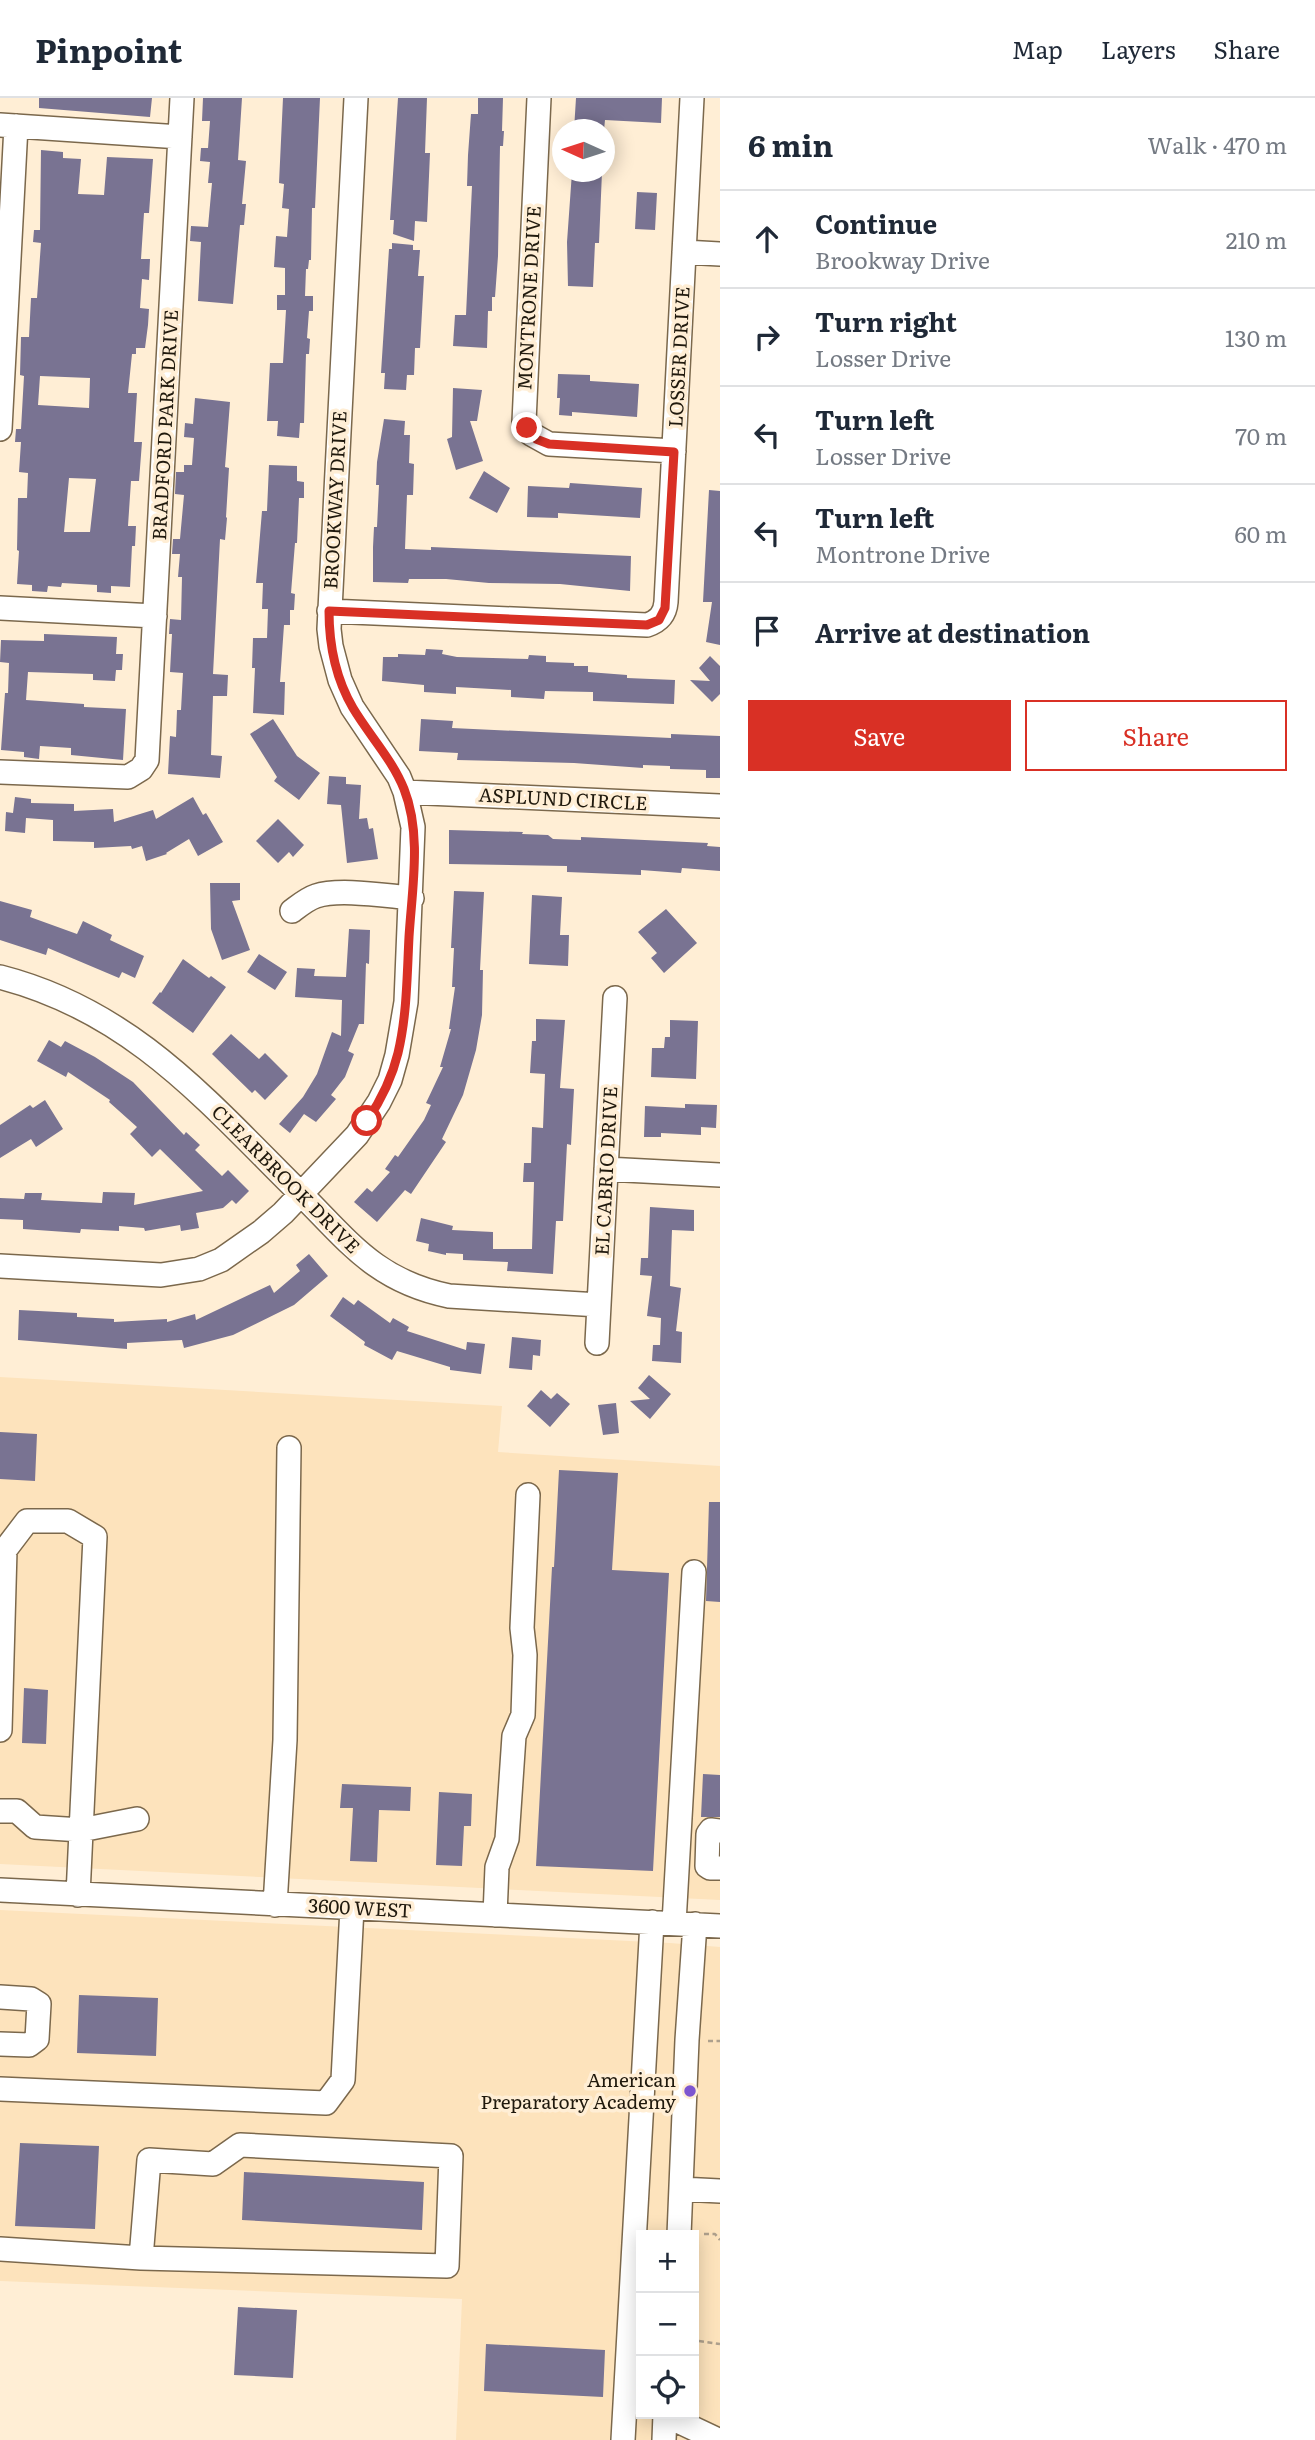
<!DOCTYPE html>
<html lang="en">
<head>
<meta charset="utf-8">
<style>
  :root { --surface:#fff; --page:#f2f2f3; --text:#1f2937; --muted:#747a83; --line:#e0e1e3; --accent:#d93025 }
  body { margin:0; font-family:Literata,serif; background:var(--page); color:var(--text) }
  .controls { position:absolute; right:21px; bottom:21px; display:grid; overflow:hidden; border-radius:0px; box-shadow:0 4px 18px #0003 }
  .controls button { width:63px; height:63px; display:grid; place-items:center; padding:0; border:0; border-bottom:2px solid var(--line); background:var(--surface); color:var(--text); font:35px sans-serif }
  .compass { position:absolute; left:552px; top:21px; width:63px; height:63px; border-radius:50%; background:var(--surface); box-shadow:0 4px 18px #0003; rotate:273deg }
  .stop { position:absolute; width:21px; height:21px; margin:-16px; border:5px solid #d93025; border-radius:50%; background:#fff }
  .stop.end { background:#d93025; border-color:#fff; box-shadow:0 2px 7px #0008 }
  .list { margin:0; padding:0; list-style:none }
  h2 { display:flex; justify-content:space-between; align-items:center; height:91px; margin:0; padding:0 28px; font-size:30px }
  h2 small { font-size:23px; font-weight:400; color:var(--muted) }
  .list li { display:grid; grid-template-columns:46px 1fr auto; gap:21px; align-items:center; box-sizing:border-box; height:98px; padding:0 28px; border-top:2px solid var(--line) }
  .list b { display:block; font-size:26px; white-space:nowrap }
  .list p { margin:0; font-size:23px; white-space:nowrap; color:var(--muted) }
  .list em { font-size:23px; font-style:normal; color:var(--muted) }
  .actions { display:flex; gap:14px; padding:21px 28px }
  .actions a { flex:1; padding:16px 0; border:2px solid var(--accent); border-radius:0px; text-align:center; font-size:24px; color:var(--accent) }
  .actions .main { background:var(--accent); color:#fff }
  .icon { flex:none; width:38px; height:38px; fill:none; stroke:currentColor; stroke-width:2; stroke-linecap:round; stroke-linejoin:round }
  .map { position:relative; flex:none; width:720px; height:2342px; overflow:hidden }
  header { display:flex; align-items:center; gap:42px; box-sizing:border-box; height:98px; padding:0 35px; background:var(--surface); border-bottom:2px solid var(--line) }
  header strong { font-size:33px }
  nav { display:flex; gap:38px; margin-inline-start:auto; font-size:24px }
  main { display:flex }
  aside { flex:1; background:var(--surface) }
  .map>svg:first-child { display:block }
  .built { fill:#fde3bc; fill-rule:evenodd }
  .building { fill:#797392; fill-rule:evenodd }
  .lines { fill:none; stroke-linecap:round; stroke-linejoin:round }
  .minor-casing { stroke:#7b684c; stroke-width:26 }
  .path { stroke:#aea08c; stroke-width:2.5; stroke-dasharray:5 3.5; stroke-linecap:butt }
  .minor { stroke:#fff; stroke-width:23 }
  .route { stroke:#d93025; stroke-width:9 }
  .poi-dot { fill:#7d56d0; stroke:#ffeed5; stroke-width:2.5 }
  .labels { text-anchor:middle; stroke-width:7; stroke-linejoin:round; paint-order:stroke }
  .street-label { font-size:19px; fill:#20190d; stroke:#ffeed5 }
  .poi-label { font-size:19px; fill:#20190d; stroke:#ffeed5; text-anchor:end }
</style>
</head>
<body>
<header>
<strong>Pinpoint</strong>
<nav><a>Map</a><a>Layers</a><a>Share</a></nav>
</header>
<main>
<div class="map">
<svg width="720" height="2342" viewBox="0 0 720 2342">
  <rect width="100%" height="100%" fill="#ffeed5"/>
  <path class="built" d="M0,1279L502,1308L498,1354L720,1368V1802L0,1766Z
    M0,1812L670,1845L720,1849V2342H456L462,2201L0,2183ZM641,2137H694V2316H641Z"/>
  <path class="building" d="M39,0H152L150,19L39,10Z
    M203,0H242L238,62L246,63L242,106H246L244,127H240L233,206L198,203L201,144L190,143L191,128L208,129L212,85H208L210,64L200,63L201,50H208L210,23H202Z
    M283,0H320L315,110H312L311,162H309L308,171H306L305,198H313V213H309L307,240L310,241L309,256H306L304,325H300L299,340L277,338L278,323H267L270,265H283L286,212H277V197H285V170L274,169L276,138L287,139L289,111L282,110L284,86L279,85Z
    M398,0H427L425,55H430L427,124L415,123L414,143L393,136L394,122H390Z
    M478,0H503L502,33H504L503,48H500L498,158L495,199H492V213H488L487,250L453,248L455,217H466L472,88H467L468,57L471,16H478Z
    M576,0H662L661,25L605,22L604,32H574Z
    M41,52L63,54V60L81,61L78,96L104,97L107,59L153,61L149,115H144L141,161H150L149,182L142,181L140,210L149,211L148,227L145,250H136V256H132L128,295H137L134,344H142L139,383H131L128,428H136L135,448H132L130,489L111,488V495L97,494V487L62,485L61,489L48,488L47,494L32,493V487L17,486L19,453L17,452L18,400H27L28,375L19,374L21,344H15L16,331H21L24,278L20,277L21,239H29L31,200H37L41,145L33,144L34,132H40ZM40,278L90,280L89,310L38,307ZM69,380L96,381L90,434H64Z
    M572,74H602L599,145H595L593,189L568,188L567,144Z
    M637,94L657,95L655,132L635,131Z
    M392,145L413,147V152H420L418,178H424L420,250H415L414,277H407L406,292L384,291L385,275H381L389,151H392Z
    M558,276L590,277V283L639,286L637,319L572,314V318L559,317L560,300H557Z
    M453,290L482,292L477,323H470L483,363L456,372L447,341L452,339Z
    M195,300L230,304L225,369L229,370L226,419L227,420L225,442L220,441L213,576L228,577L227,598H213L211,657L222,658L220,680L168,676L170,638L176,639L177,612H181L183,575L170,574L172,536H169L170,521L181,522L182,479H178L180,456H172L173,441H180L184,397L175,396L176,374H184V367H192L194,340L184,339L185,325L193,326Z
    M384,321L405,323L404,337H410L409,365L414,366L413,397H407L405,451L431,452V449L631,458L630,493L560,486L489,485L446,481H409L408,485L373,484V449L374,429H377L379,387H376L377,364Z
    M269,367L297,368V383L304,384V400H299L297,445H295L291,495L295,496L294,512H290V527H284L280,584H285L284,617L253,615L255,570H252L253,540H267L268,511H262L263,485H256L262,413H267Z
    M484,373L510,390L497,415L469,400Z
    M570,385L642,390L640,420L558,415V420L527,419L528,388L569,390Z
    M709,392L720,393V547L706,544L712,504H703Z
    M44,536L117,539L116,556H123L122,572H116L115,583L93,582V576L28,574L26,602L84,606V609L126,611L123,662L71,657V650L40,648L39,661L24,659V654L1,652L5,595H8L9,565L0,564L1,542L44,543Z
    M426,551L443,552L442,556L457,559L528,561L529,557L546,558V564L574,565V568H588V574L627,577V580L675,582L674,606L593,603V594L545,593L544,601L511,599V592L456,589V596L424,594V587L382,583L383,559H398V556L425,557Z
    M710,558L720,568V596L712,604L690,582L710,583L699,570Z
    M273,621L297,658L320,675L299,702L274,683L277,679L250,636Z
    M421,621L453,623L452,630L671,640V636L720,638V680H706V672L670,671V668L643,667V670L574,665L457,662L458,655L419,653Z
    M329,678L346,679V686L361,687L359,721L367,720L369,731L373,730L378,761L347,765L341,707L327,706Z
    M15,699L31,701V705L74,706V713L113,711L114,724L153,712L156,721L193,699L203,717L206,715L223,744L198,758L189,741L166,755L167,756L146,763L142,748L132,751L131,748L94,750V744L53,743V722L26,720L25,735L5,733L6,714L13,715Z
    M278,721L304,747L293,759L289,754L278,765L256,743Z
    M449,732L523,734L522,736L548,737L553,741L581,742V739L708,745L707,748L720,749V773L682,770L681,775L641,772V777L567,774V768L449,766Z
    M210,785H240V802L232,803L250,852L222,862L211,831Z
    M454,793L484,794L480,872H483L482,917L476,952L463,997L442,1041L446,1044L411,1096L405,1092L377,1124L354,1104L367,1090L372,1094L390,1074L385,1071L395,1057L398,1059L424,1022L431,1007L426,1005L443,969H440L451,931H449L455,889H452L454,850H451Z
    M532,797L562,799L560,837H569L568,868L529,866Z
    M0,803L32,812L30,819L77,836L83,823L112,837L110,842L144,858L135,880L122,874L119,880L48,850L46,857L0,842Z
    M666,811L697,845L664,875L651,860L657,855L638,834Z
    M349,831L370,832L369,866L366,865L364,926H359L348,953L354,956L345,979L331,997L336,1001L316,1024L304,1016L290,1035L279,1026L303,999L317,976L332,934L341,938L342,902L295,899L297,870L315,871L314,878L346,879Z
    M259,856L287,874L275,892L247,874Z
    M183,861L209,880L211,878L226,889L193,935L152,905L160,894L161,895Z
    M536,921L565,922L560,990L574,991L571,1047L567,1046L563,1123H556L553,1176L507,1173L508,1164L463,1162V1156L446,1155V1157L428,1153L429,1146L416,1143L421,1120L453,1128L452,1132L493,1134V1151H532L534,1084H523L524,1065H531L532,1029L543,1030L545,976L530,975L532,943H536Z
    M670,922L698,923L696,981L651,979L652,950H664L665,939H670Z
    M231,936L259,961L265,955L288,978L265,1002L255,992L252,995L212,956Z
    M49,942L61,949L65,943L95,959L133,984L184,1037L186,1034L200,1047L195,1052L222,1078L228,1072L249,1093L236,1106L232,1102L223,1110L196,1115L199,1130L181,1133L180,1127L145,1133L144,1130L119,1128V1133L81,1131L80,1135L23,1131V1122L0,1121V1100L24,1101L25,1095H42L41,1102L102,1105L103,1094L135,1095L134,1107L203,1093L160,1051L152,1059L130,1036L137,1029L109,1004L110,1002L68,974L66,979L37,963Z
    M45,1002L63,1031L36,1049L31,1041L0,1060V1027L30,1007L33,1010Z
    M685,1006L717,1007L716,1030L701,1029V1037L661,1035V1039H644L645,1008L685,1010Z
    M650,1109L694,1112V1133L672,1132L670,1188L681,1190L676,1233L682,1234L681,1265L652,1263L653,1247H660L661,1220L647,1218L652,1178L640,1177L641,1160H648Z
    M309,1156L328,1178L294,1207L233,1237L184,1250L182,1242L127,1245V1251L18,1242L19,1212L77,1215V1219L114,1221V1224L167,1221V1224L195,1216L196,1222L270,1187L274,1195L300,1173L296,1167Z
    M343,1199L354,1207L358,1202L390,1225L393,1220L409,1229L407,1233L466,1252L467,1244L485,1246L481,1276L450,1272V1269L397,1253L392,1262L364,1247L365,1244L330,1218Z
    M512,1239L541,1242L540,1258L533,1257L532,1272L509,1270Z
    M649,1277L671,1296L650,1321L630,1303L650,1301L638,1290Z
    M541,1292L551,1301L557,1295L570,1306L550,1329L527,1308Z
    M616,1305L619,1335L603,1337L598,1307Z
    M0,1334L37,1336L35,1383L0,1381Z
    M559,1372L618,1375L612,1472L669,1475L653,1773L536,1768L552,1469H554Z
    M709,1404H720V1504L706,1503Z
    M24,1590L48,1592L46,1646L22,1645Z
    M703,1676L720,1677V1719H701Z
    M342,1686L411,1689L410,1713L379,1712L377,1764L350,1763L353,1710H340Z
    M439,1694L472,1696L471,1728H464L462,1768L436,1767Z
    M79,1897L158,1900L156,1958L77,1955Z
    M20,2045L99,2048L95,2131L15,2128Z
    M244,2074L424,2084L422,2132L242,2122Z
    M238,2209L297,2212L293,2280L234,2277Z
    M486,2246L605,2252L603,2299L484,2293Z"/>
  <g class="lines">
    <g class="minor-casing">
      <path id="minor" d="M539,0L524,324L531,336L549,346L674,353
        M0,27L180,39
        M684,154L720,156
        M0,331L16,28
        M0,510L155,518
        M329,513L647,527C659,523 665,516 666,504L692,0
        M0,674L128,679L141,671L147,662L182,0
        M405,694L720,708
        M292,813C300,807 307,801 316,798C339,790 387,798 412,800
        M0,879C132,913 207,1003 299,1094C349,1144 376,1183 449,1198L599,1207
        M606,1071L720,1077
        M0,1168L161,1177L199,1171L221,1162L261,1134L283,1115L357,1037L379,1004L390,982L397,957L406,904L413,729L405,694L399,679L352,609L340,582L331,548L329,531L356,0
        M597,1245L615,900
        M0,1452H5L0,1632
        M5,1452L27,1423H68L95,1439L78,1797
        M0,1713H17L35,1729L81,1732L137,1721
        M720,1733L711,1732L708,1736L707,1768L710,1770H720
        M0,1792L720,1828
        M275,1807L285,1642L289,1350
        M495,1817L497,1769L507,1741L514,1638L523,1617L525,1557L522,1530L528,1397
        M674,1825L694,1474
        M0,1899L31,1901L39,1906L37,1941L29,1947L0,1946
        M0,1991L326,2005L343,1982L352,1810
        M681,2091L720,2093
        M679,2137L687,1942L695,1826
        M0,2151L141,2160L447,2168L451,2058L240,2047L213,2066L149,2062L141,2160
        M665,2317L718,2342
        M623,2342L652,1824
        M664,2342L665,2316"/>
    </g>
    <path class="path" d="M708,1943H720
      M704,2136H715L720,2142
      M699,2243L720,2246
      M694,2259H698"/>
    <use href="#minor" class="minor"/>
  </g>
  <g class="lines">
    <path class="route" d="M367,1023C381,1002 392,980 398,955C407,917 407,878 409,839C412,791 422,736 404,691C392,661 369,637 353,610C336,581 329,546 329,513L647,527L659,522L665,510L674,354L549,346L536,341L527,330"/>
  </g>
  <circle class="poi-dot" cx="690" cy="1993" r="7"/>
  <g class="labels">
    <g class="street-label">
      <text transform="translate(529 200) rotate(-87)" y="7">MONTRONE DRIVE</text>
      <text transform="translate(679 259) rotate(-87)" y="7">LOSSER DRIVE</text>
      <text transform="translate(165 327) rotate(-87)" y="7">BRADFORD PARK DRIVE</text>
      <text transform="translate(335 402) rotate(-87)" y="7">BROOKWAY DRIVE</text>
      <text transform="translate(563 701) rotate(3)" y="7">ASPLUND CIRCLE</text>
      <text transform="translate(606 1073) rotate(-87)" y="7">EL CABRIO DRIVE</text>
      <text transform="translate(286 1081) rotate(45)" y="7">CLEARBROOK DRIVE</text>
      <text transform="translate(360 1810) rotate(3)" y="7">3600 WEST</text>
    </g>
    <g class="poi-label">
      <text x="676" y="1989">American<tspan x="676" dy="22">Preparatory Academy</tspan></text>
    </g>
  </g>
</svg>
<div class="controls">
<button>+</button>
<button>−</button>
<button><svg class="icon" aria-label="locate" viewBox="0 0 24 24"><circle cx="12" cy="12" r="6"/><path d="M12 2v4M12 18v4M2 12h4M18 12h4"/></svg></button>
</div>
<svg class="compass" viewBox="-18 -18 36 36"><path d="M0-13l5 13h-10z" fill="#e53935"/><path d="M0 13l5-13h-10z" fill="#747a83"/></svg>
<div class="stop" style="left:367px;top:1023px"></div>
<div class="stop end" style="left:527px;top:330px"></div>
</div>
<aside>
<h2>6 min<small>Walk · 470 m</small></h2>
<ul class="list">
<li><svg class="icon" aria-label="ahead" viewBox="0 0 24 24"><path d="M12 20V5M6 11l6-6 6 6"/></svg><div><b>Continue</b><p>Brookway Drive</p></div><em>210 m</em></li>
<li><svg class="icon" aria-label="right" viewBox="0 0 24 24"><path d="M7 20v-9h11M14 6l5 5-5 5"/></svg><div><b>Turn right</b><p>Losser Drive</p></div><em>130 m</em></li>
<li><svg class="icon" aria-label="left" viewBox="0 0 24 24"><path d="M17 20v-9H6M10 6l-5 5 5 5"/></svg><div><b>Turn left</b><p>Losser Drive</p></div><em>70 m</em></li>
<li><svg class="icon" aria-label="left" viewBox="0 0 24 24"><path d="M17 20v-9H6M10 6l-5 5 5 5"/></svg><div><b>Turn left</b><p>Montrone Drive</p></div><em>60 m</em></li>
<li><svg class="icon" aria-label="arrive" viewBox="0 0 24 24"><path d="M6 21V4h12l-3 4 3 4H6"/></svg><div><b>Arrive at destination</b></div></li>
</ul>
<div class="actions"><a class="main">Save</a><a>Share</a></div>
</aside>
</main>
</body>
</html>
